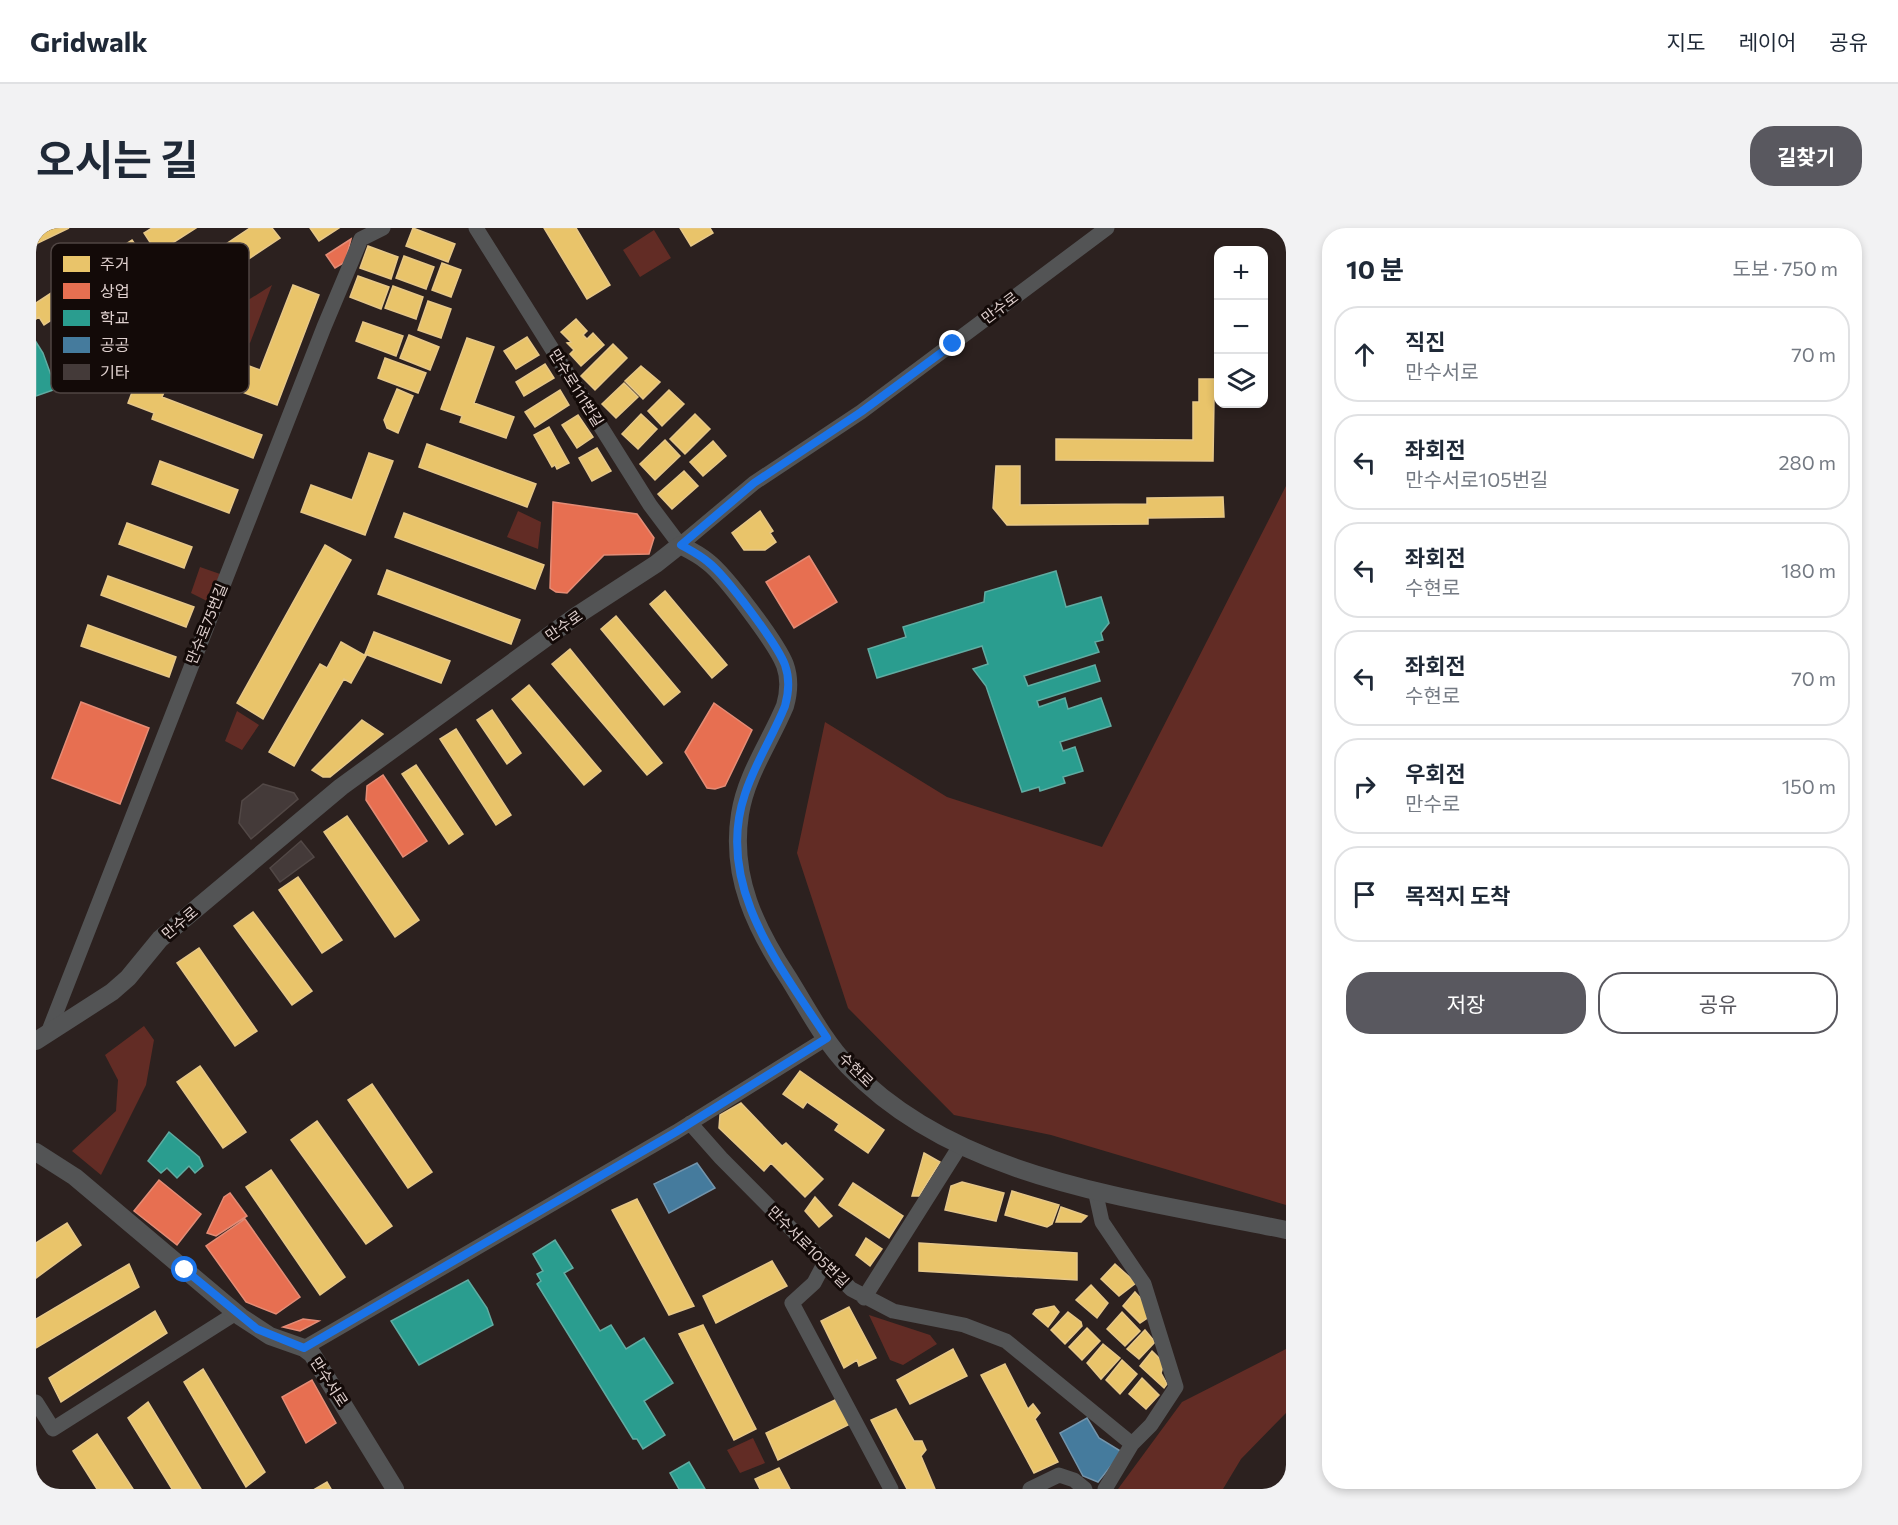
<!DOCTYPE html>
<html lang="ko">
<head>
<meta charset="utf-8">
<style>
  :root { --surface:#fff; --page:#f2f2f3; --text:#1f2937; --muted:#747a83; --line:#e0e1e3; --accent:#59585f }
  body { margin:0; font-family:Commissioner,"Noto Sans KR",sans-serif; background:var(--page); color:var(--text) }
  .controls { position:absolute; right:18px; top:18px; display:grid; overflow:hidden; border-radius:12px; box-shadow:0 3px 9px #0003 }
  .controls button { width:54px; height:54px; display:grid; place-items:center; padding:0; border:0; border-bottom:2px solid var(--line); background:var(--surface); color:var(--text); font:30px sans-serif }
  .stop { position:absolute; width:18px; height:18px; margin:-14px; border:4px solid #1a73e8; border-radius:50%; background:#fff }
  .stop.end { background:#1a73e8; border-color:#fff; box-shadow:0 2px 6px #0008 }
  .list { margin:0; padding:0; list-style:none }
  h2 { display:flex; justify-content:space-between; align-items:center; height:78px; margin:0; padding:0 24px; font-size:26px }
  h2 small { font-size:20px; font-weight:400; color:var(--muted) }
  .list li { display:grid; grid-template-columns:39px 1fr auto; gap:18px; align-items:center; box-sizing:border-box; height:96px; margin:0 12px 12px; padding:0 12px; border:2px solid var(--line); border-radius:24px }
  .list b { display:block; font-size:22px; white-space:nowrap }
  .list p { margin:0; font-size:20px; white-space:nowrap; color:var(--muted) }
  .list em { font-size:20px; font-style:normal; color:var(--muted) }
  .actions { display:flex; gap:12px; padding:18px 24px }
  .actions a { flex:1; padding:14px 0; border:2px solid var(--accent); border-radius:24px; text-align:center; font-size:21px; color:var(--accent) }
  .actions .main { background:var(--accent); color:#fff }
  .icon { flex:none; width:33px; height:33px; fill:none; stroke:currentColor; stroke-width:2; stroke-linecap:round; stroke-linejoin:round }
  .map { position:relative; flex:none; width:1250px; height:1261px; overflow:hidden; border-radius:24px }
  header { display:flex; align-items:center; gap:36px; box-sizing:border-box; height:84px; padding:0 30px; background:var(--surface); border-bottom:2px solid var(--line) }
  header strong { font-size:28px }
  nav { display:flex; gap:33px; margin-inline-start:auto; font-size:21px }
  .intro { display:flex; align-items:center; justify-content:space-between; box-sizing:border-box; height:144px; padding:0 36px }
  h1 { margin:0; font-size:42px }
  .button { padding:15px 27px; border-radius:24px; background:var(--accent); color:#fff; font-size:21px; font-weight:700 }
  main { display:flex; gap:36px; padding:0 36px }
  aside { flex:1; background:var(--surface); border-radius:24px; box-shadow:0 3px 9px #0003 }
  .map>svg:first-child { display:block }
  .green { fill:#622c25 }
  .homes { fill:#e9c46a; stroke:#e6c788; stroke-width:1.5 }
  .shops { fill:#e76f51; stroke:#e48c76; stroke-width:1.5 }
  .schools { fill:#2a9d8f; stroke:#60aca2; stroke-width:1.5 }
  .public { fill:#457b9d; stroke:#7394ab; stroke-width:1.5 }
  .building { fill:#443a39; stroke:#524846; stroke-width:1.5 }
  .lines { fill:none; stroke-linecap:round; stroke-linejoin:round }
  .minor { stroke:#535455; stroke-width:15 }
  .tertiary { stroke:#535455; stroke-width:18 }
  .route { stroke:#1a73e8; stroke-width:8 }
  .labels { text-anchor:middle; stroke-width:6; stroke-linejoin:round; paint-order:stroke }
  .street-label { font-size:15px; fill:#decfcd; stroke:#130a08 }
  .key { fill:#130a08; stroke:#504543; stroke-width:1.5 }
  .key-label { font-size:16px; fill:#decfcd }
</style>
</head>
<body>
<header>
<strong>Gridwalk</strong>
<nav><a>지도</a><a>레이어</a><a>공유</a></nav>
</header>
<div class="intro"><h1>오시는 길</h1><a class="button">길찾기</a></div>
<main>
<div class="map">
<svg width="1250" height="1261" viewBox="0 0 1250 1261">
  <rect width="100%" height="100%" fill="#2c211f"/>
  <path class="green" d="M618,2L635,30L604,49L587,22Z
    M236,57L214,115L168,100Z
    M1250,258V977L1015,907L918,887L812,780L761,625L789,494L911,569L1066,619Z
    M482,283L505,294L502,321L471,309Z
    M164,339L184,346L173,374L155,365Z
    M201,483L223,497L206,522L189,513Z
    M108,798L118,812L110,857L65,947L36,923L80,883L82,852L69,827Z
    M833,1087L894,1107L901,1116L867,1137L854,1132Z
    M1250,1121V1185L1205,1231L1187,1261H1082L1146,1174Z
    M717,1210L729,1235L704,1245L691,1222Z"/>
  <path class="homes" d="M0,0H33L0,16Z
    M116,0H160L121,25L108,5Z
    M214,0H236L244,10L153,71L139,50Z
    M274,0H303L283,13Z
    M377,0L419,16L412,34L370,18Z
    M508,0H540L574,57L551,71Z
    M644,0H674L677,5L655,18Z
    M96,12L109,31L8,97L3,89L0,91V75Z
    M332,18L362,29L355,51L324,40Z
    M368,28L398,39L390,61L360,50Z
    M406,35L425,42L415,69L396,62Z
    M322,48L353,59L345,81L314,69Z
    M257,57L283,67L241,177L145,141L155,116L224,142Z
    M357,58L387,69L380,91L349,80Z
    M392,73L415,81L405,110L382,102Z
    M540,91L551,103L547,107L551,111L557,105L568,117L545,138L534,126L538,122L531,115L535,114L525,104Z
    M327,94L367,108L360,128L320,113Z
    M373,107L403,119L394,142L364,130Z
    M491,109L503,127L480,141L468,123Z
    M431,110L458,119L438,175L478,189L470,210L424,194L426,188L405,181Z
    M577,116L591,130L559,162L545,148Z
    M349,130L390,145L382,165L342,150Z
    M509,136L518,150L488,168L480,154Z
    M605,138L624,154L607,171L589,153Z
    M101,151L129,162L126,169L226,207L217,230L116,191L118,185L92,175Z
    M1163,151H1182V169L1178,172L1177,233L1020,232V211L1157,212V174H1163Z
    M588,155L602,169L580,190L566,176Z
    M361,161L377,168L362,205L351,200L348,192Z
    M524,162L533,177L499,199L489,184Z
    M633,162L648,176L626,198L612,183Z
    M605,186L621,201L602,221L586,206Z
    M659,186L674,201L649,226L634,211Z
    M542,187L557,209L541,220L526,197Z
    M513,199L533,235L521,241L519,237L516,239L498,207Z
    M629,212L644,228L619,252L604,236Z
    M677,213L690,228L667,248L654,234Z
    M391,216L500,256L491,279L383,239Z
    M561,220L575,243L556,253L543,230Z
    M333,225L357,233L329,307L265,284L275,257L316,272Z
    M124,233L202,262L193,285L116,256Z
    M960,238H984V277L1111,276V270L1187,269L1188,289L1112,290V296L971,297L957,280Z
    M648,243L662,258L636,281L622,266Z
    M724,283L737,303L734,305L740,314L729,322H708L696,305Z
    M368,285L508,337L499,361L359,309Z
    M91,295L156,319L148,340L83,316Z
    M289,317L315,332L227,491L201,475Z
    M351,342L484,392L475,416L342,366Z
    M72,348L158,379L150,399L65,367Z
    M629,363L691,437L676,450L614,376Z
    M580,388L644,464L628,477L565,401Z
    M52,397L140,429L133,449L45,418Z
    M338,404L414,433L405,455L329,426Z
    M305,414L330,428L315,455L308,451L258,538L233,524L284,436L291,440Z
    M534,421L626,535L611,547L516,436Z
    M493,457L565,543L548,557L476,471Z
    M456,482L485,525L471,536L441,492Z
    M326,492L347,506L294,549H287L276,542Z
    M420,501L475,587L460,597L404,511Z
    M380,537L427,606L413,616L366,546Z
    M311,588L383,692L359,709L288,604Z
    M262,649L306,712L286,725L243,662Z
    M217,684L276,763L256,777L198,698Z
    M163,720L221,803L199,818L141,735Z
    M164,838L210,904L187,920L141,854Z
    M764,843L848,902L832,925L799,902L803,896L771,874L767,880L747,866Z
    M336,856L396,944L372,960L312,872Z
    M705,875L746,918L750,915L787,951L769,969L735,935L728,943L683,900L684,887Z
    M281,893L356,998L330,1016L255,912Z
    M888,925L904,934L883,968H876Z
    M235,942L309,1049L284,1067L210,959Z
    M926,954L968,965L960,993L909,982L915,958Z
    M817,955L867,988L853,1010L803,977Z
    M976,963L1023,977L1016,996L1011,999L969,987Z
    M779,969L796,988L783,999L769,983Z
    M601,971L658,1078L633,1087L576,982Z
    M1025,979L1051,988L1045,994H1020Z
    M31,995L45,1017L0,1050V1015Z
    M830,1010L846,1021L834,1038L820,1027Z
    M883,1015L1041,1025V1052L883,1043Z
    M736,1033L751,1058L680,1095L667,1068Z
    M93,1036L103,1059L0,1120V1091Z
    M1079,1036L1100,1055L1083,1068L1065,1051Z
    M1055,1057L1072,1075L1061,1090L1040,1072Z
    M1099,1064L1109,1075L1113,1089L1104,1095L1087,1078Z
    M1018,1078L1023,1084L1012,1099L997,1086L1000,1082Z
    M813,1079L840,1130L823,1138L821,1132L808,1140L785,1093Z
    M119,1083L131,1105L25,1174L13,1150Z
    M1032,1084L1045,1094L1046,1098L1029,1116L1015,1102Z
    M1086,1084L1104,1103L1089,1118L1071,1101Z
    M667,1097L720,1201L698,1212L643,1106Z
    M1051,1100L1064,1113L1046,1132L1033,1119Z
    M1109,1102L1119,1114L1103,1131L1091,1121Z
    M1067,1116L1084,1130L1065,1151L1051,1135Z
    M917,1121L931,1148L874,1176L861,1152Z
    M1116,1123L1128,1135L1125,1145L1131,1156L1128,1160L1104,1138Z
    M1086,1132L1101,1146L1084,1166L1070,1152Z
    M969,1136L992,1181L997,1176L1004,1185L999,1191L1022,1234L998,1245L945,1147Z
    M167,1141L229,1244L210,1259L148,1154Z
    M1106,1150L1123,1167L1110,1181L1093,1166Z
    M799,1172L814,1196L742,1232L730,1205Z
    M112,1174L165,1261H136L92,1190Z
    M860,1181L878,1213H886L890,1222L885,1228L899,1261H871L835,1192Z
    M61,1206L97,1261H61L37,1223Z
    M743,1240L754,1261H724L719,1251Z
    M291,1254L295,1261H279Z"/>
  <path class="shops" d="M315,11L309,34L299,40L290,27Z
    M517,274L601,286L618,310L613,326L568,327L531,365L520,364L514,360Z
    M773,328L801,374L758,400L730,354Z
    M45,474L113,500L84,576L16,550Z
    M678,475L716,502L689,558L679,561L671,560L649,524Z
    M347,547L391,613L367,629L330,572L331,558Z
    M123,952L165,986L141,1017L98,983Z
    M194,965L211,988L180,1008L171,1005L188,969Z
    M209,991L264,1069L240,1086L210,1074L170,1018Z
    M267,1091L283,1093L264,1103L247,1099Z
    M276,1152L300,1195L270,1215L246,1169Z"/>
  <path class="schools" d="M0,114L7,125L20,161L0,168Z
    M1020,343L1030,379L1065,369L1073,395L1065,405L1067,412L1059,414L1063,424L988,448L992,458L1059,437L1064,453L1001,473L1003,479L1029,470L1032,481L1065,470L1075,498L1024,514L1027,523L1039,519L1047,543L1027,549L1029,555L1004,563L1003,559L986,564L950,458L937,441L952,436L946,418L841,450L832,421L870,409L867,399L948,374L949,364Z
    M133,904L163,929L167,938L159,945L153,938L141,950L131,940L125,945L112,933Z
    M519,1012L537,1040L528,1045L564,1103L575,1097L590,1121L608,1110L637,1155L608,1173L629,1207L607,1221L601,1211H597L501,1056L505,1053L501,1046L507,1043L497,1026Z
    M432,1052L451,1080L457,1097L383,1137L355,1093Z
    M653,1234L669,1261H643L634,1245Z"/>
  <path class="public" d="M661,935L679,960L633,985L618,956Z
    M1051,1190L1063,1210L1086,1224L1062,1254L1047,1248L1024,1205Z"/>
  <path class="building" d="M227,556L258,565L262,571L215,611L203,595L206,573Z
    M265,613L278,629L244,654L234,640Z"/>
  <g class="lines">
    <path class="minor" d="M440,0L614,277L644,317L718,255L825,184L1071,0
      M12,805L288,99L325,11L347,0
      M654,895L685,930L815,1061L857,1083L928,1097L970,1113L1096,1216
      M1059,962L1066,994L1108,1056L1140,1159L1115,1197L1096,1216L1069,1261
      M788,1036L778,1055L756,1075L855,1261
      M828,1070L924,918
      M268,1120L640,904L791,810
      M0,1174L17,1201L200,1085
      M994,1261L1023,1247L1038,1252L1049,1261"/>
    <path class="tertiary" d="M0,813L76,764L92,750L124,711L305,559L540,388L620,336L644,317C654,322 664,327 672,334C690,348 741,416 749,437C754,451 753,464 749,478C734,514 710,547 704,586C694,649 720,701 753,751C771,780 788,813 812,838C922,954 1101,970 1250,1002
      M0,924L39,949L205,1089L234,1108L268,1120L276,1126L359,1261"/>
  </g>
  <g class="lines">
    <path class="route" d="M149,1042L221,1101L268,1120L640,904L791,810C744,738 678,657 709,566C719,535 737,508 749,478C753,464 754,451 749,437C741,416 690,348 672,334C664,327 654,322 645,317L718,255L825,184L917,116"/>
  </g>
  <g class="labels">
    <g class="street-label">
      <text transform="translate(964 80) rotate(-37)" y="5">만수로</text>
      <text transform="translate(540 160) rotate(58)" y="5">만수로111번길</text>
      <text transform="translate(171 396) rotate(-68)" y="5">만수로75번길</text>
      <text transform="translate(528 398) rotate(-35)" y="5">만수로</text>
      <text transform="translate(144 695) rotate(-40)" y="5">만수로</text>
      <text transform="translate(820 842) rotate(45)" y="5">수현로</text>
      <text transform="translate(772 1019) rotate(45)" y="5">만수서로105번길</text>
      <text transform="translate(293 1154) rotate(57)" y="5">만수서로</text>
    </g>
  </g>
  <rect x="15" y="15" width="198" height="150" rx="9" class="key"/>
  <rect x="27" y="28" width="27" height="16" fill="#e9c46a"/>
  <rect x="27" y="55" width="27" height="16" fill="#e76f51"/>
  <rect x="27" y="82" width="27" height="16" fill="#2a9d8f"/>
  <rect x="27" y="109" width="27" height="16" fill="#457b9d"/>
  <rect x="27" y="136" width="27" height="16" fill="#443a39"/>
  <g class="key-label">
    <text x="64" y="42">주거</text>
    <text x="64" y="69">상업</text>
    <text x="64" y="96">학교</text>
    <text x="64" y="123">공공</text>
    <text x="64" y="150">기타</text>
  </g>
</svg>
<div class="controls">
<button>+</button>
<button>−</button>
<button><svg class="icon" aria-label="layers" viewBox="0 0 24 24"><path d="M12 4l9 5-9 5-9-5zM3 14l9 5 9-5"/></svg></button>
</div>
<div class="stop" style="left:149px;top:1042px"></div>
<div class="stop end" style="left:917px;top:116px"></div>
</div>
<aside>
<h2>10 분<small>도보 · 750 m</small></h2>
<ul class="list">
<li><svg class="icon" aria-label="ahead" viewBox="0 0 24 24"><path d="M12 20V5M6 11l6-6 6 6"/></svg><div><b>직진</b><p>만수서로</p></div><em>70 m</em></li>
<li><svg class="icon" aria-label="left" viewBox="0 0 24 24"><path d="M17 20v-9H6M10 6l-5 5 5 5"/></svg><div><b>좌회전</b><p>만수서로105번길</p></div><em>280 m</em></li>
<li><svg class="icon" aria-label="left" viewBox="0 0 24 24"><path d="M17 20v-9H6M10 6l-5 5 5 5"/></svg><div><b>좌회전</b><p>수현로</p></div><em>180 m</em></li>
<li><svg class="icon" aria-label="left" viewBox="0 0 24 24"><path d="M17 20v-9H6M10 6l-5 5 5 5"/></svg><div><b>좌회전</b><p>수현로</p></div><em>70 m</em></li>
<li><svg class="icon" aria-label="right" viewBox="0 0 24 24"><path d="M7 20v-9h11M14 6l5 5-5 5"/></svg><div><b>우회전</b><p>만수로</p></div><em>150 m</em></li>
<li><svg class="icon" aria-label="arrive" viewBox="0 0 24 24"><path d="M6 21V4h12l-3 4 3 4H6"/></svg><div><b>목적지 도착</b></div></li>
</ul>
<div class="actions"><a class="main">저장</a><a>공유</a></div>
</aside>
</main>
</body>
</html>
